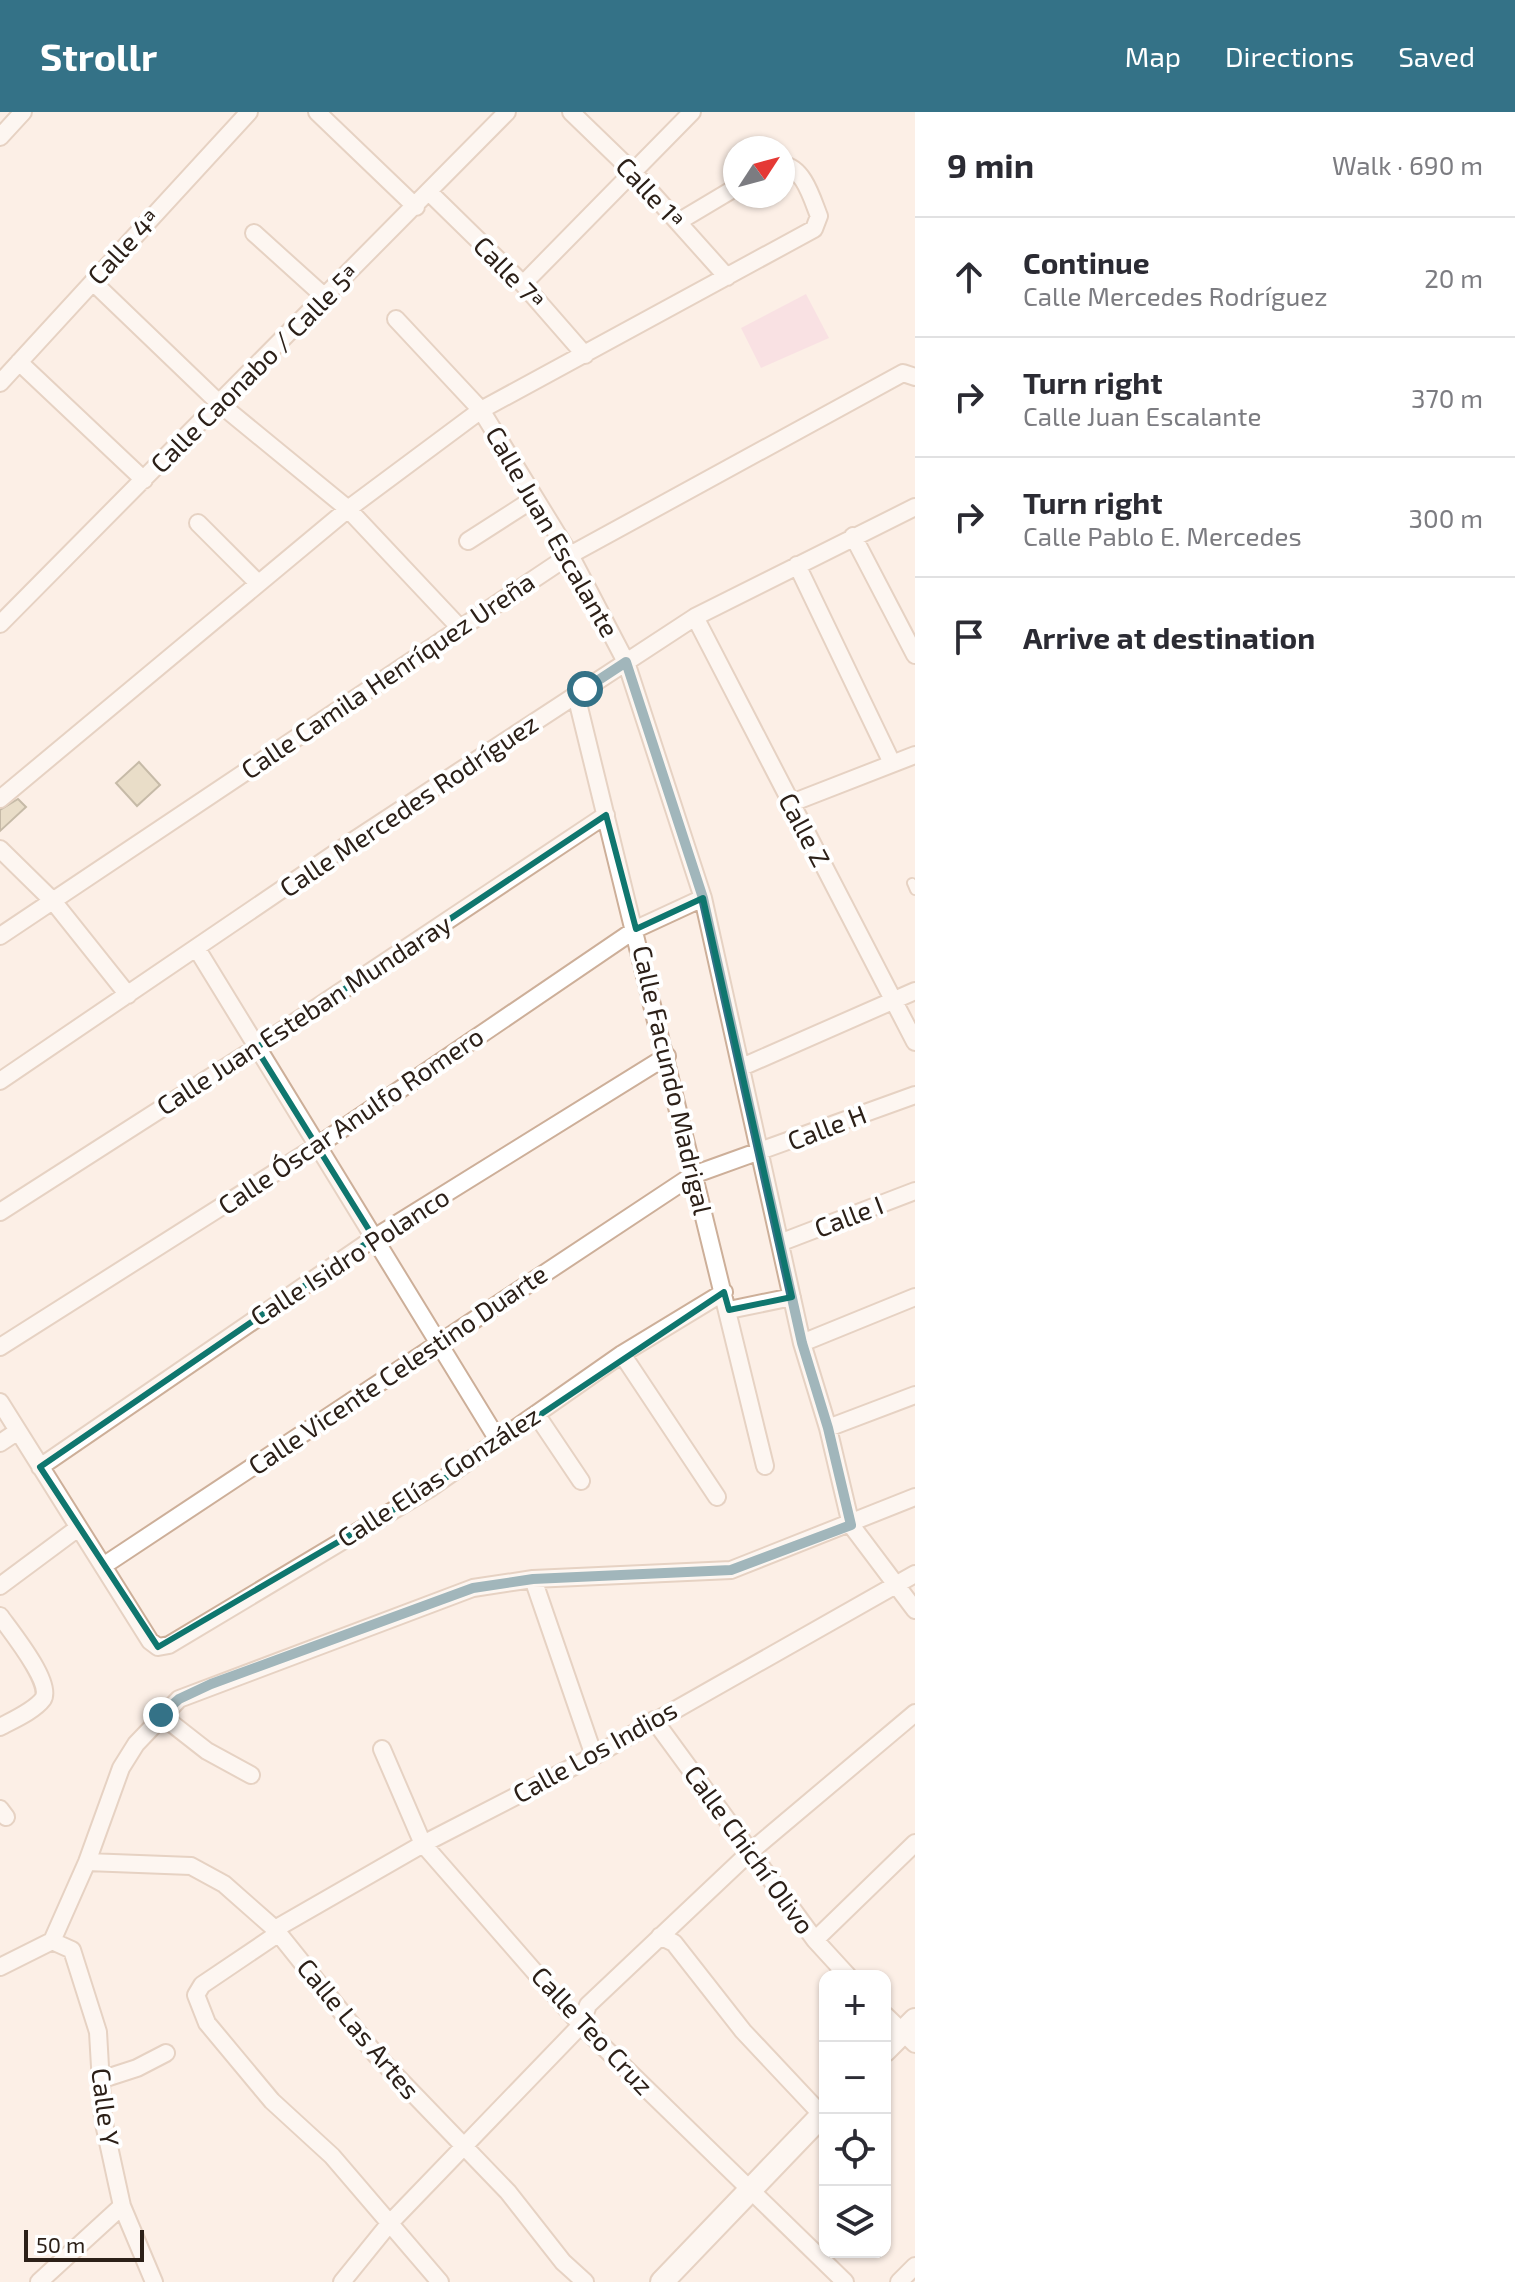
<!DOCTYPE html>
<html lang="en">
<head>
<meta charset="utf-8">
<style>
  :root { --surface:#fff; --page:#f7f7f7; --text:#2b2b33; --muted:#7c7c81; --line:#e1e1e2; --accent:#347287 }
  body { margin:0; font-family:"Exo 2",sans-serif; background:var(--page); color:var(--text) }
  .controls { position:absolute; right:24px; bottom:24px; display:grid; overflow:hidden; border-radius:16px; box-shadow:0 2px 6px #0004 }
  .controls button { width:72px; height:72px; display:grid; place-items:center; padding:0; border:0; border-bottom:2px solid var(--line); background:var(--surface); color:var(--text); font:40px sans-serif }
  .compass { position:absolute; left:723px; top:24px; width:72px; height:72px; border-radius:50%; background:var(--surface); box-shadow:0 2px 6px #0004; rotate:54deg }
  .scale { position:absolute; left:24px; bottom:20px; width:120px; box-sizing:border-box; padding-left:8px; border:4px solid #2c2018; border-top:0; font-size:22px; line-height:28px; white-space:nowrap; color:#2c2018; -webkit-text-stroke:6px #fff; paint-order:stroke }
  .stop { position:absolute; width:24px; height:24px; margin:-18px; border:6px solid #347287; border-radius:50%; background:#fff }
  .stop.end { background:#347287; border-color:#fff; box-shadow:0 2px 8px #0008 }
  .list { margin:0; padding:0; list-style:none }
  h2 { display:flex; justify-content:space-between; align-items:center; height:104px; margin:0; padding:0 32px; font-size:34px }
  h2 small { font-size:26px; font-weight:400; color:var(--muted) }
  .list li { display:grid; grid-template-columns:52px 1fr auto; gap:24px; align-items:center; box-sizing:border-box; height:120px; padding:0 32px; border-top:2px solid var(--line) }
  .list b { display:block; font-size:30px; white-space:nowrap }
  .list p { margin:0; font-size:26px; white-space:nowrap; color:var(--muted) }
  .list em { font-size:26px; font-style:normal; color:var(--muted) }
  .icon { flex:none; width:44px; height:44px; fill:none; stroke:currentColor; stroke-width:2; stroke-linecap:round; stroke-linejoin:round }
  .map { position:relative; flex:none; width:915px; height:2170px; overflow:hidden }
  header { display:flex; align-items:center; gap:48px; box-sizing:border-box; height:112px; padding:0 40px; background:var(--accent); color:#fff }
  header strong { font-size:38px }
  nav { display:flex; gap:44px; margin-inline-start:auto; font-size:28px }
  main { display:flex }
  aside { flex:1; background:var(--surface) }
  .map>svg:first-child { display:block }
  .green { fill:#f7d1e1 }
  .building { fill:#d2c7a5; stroke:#867b5c; stroke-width:2 }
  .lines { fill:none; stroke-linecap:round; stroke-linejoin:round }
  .lane-casing { stroke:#cdaf99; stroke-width:12 }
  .street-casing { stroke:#cdaf99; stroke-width:20 }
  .secondary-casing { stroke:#cdaf99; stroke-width:26 }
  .lane { stroke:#fff; stroke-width:8 }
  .street { stroke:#fff; stroke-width:16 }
  .secondary { stroke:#fff; stroke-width:22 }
  .route { stroke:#347287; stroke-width:10 }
  .marked { fill:none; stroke:#0f766e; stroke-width:6; stroke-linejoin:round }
  .labels { text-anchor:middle; stroke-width:8; stroke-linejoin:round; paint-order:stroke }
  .street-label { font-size:26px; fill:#2c2018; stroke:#fff }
</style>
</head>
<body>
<header>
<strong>Strollr</strong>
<nav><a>Map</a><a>Directions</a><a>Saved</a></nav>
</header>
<main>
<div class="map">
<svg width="915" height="2170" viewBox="0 0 915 2170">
  <rect width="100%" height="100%" fill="#fcefe6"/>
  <path class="green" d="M806,182L829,226L761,256L741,216Z"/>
  <path class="building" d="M139,650L160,673L137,694L116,671Z
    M18,687L26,695L0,719V698Z"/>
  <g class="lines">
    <g class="lane-casing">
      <path id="lane" d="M912,771L915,778"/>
    </g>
    <g class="street-casing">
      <path id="street" d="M317,0L416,95
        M571,0L633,60L727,165
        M0,25L23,0
        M430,81L523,172L585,243
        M678,110L735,76
        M254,121L326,186
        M93,170L220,292L348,397L460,516
        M523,172L692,0
        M396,207L481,298L570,443L626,550L703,786L802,1231L828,1316L851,1413L915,1498
        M19,250L144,368
        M0,271L249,0
        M198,411L258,471
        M853,424L915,543
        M468,429L535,386
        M797,453L892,651
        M695,505L915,930
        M0,512L507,0
        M576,583L765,1354
        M0,687L348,397L481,298L814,117L819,104C812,87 804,56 783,53
        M789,692L915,643
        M0,737L53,789L128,883
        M0,824L570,443L903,261L915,265
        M197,837L498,1328
        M742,955L915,879
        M0,969L356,727L695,505L915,395
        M0,1100L256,936L606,703
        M782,1130L915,1079
        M729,1198L792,1185
        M802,1231L915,1185
        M0,1235L317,1034L636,817L703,786
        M622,1242L717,1385
        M0,1290L150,1529L158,1535L169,1533L429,1377L622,1242L724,1180
        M536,1302L581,1369
        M828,1316L915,1283
        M0,1331L18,1319
        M40,1355L374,1126L667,944
        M103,1454L693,1063L915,983
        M533,1467L594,1644
        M0,1474L78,1416
        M0,1504C10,1518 53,1571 43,1587C34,1599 13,1608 0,1615
        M161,1603L207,1639L251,1663
        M654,1608L815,1828L848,1864
        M382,1637L423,1732L581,1913L845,2170
        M0,1697L6,1705
        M87,1750L191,1754L224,1772L275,1817L376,1943L508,2080L563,2150L585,2170
        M275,1817L423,1732L594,1644L915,1462
        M279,1821L202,1873L196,1883L207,1911L272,1989L332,2044L440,2170
        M660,1824L674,1831L743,1919L822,2003
        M815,1828L915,1731
        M52,1829L72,1838L98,1920L103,2007L122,2094L154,2170
        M0,1855L52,1829L87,1750L121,1656L136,1632L179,1587L473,1476L533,1467L731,1458L915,1385
        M885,1903L915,1932
        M100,1968L137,1956L166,1941
        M39,2170L122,2094
        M342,2170L389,2112L581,1913L588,1893L750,1740L915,1601
        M899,2170L915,2154"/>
    </g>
    <g class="secondary-casing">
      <path id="secondary" d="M885,1938L915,1908
        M662,2170L825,2000"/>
    </g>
    <use href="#lane" class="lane"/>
    <use href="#street" class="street"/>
    <use href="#secondary" class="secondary"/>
  </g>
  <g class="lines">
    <path class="route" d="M161,1603L179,1587L211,1572L473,1476L533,1467L731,1458L851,1413L828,1316L802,1231L703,786L626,550L585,577"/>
  </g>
  <path d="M0 0H915V2170H0ZM606,703L636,817L703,786L792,1185L729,1198L724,1180L429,1377L158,1535L40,1355L374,1126L256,936Z" fill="#fcefe6" fill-opacity=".55" fill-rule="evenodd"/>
  <path class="marked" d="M606,703L636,817L703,786L792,1185L729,1198L724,1180L429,1377L158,1535L40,1355L374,1126L256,936Z"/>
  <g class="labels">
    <g class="street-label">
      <text transform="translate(650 81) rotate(47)" y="9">Calle 1ª</text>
      <text transform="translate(124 135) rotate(-47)" y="9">Calle 4ª</text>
      <text transform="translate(509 161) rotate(46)" y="9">Calle 7ª</text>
      <text transform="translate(255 257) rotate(-45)" y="9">Calle Caonabo / Calle 5ª</text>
      <text transform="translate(552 420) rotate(60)" y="9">Calle Juan Escalante</text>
      <text transform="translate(388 564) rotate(-34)" y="9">Calle Camila Henríquez Ureña</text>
      <text transform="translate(409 694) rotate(-34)" y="9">Calle Mercedes Rodríguez</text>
      <text transform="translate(804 718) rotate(62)" y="9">Calle Z</text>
      <text transform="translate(304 903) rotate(-33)" y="9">Calle Juan Esteban Mundaray</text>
      <text transform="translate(672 968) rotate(77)" y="9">Calle Facundo Madrigal</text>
      <text transform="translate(351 1009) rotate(-34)" y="9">Calle Óscar Anulfo Romero</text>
      <text transform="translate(827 1016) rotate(-21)" y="9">Calle H</text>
      <text transform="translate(849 1105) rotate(-21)" y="9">Calle I</text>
      <text transform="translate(350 1145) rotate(-33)" y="9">Calle Isidro Polanco</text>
      <text transform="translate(398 1258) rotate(-34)" y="9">Calle Vicente Celestino Duarte</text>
      <text transform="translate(439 1365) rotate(-33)" y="9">Calle Elías González</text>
      <text transform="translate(595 1640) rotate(-29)" y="9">Calle Los Indios</text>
      <text transform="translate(749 1738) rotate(54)" y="9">Calle Chichí Olivo</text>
      <text transform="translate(358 1917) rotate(50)" y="9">Calle Las Artes</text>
      <text transform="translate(592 1919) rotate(47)" y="9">Calle Teo Cruz</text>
      <text transform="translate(105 1995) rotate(83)" y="9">Calle Y</text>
    </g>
  </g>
</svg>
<div class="controls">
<button>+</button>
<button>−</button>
<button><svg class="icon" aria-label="locate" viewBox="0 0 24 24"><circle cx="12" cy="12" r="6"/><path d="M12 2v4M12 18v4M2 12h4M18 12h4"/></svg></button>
<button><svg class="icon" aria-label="layers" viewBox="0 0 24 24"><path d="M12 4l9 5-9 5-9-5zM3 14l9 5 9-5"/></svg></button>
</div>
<svg class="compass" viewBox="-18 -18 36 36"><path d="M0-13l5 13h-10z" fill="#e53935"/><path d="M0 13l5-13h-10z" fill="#7c7c81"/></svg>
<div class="scale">50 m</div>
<div class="stop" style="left:585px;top:577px"></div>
<div class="stop end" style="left:161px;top:1603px"></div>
</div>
<aside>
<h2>9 min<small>Walk · 690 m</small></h2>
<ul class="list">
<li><svg class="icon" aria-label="ahead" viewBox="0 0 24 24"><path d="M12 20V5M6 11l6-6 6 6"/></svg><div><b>Continue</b><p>Calle Mercedes Rodríguez</p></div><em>20 m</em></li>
<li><svg class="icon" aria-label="right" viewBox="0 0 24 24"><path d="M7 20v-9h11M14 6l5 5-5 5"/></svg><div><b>Turn right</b><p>Calle Juan Escalante</p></div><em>370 m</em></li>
<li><svg class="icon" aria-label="right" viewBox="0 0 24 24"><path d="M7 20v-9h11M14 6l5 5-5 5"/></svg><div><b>Turn right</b><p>Calle Pablo E. Mercedes</p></div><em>300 m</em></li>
<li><svg class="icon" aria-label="arrive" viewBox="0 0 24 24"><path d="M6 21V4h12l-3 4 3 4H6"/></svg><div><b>Arrive at destination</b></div></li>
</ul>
</aside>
</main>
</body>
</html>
